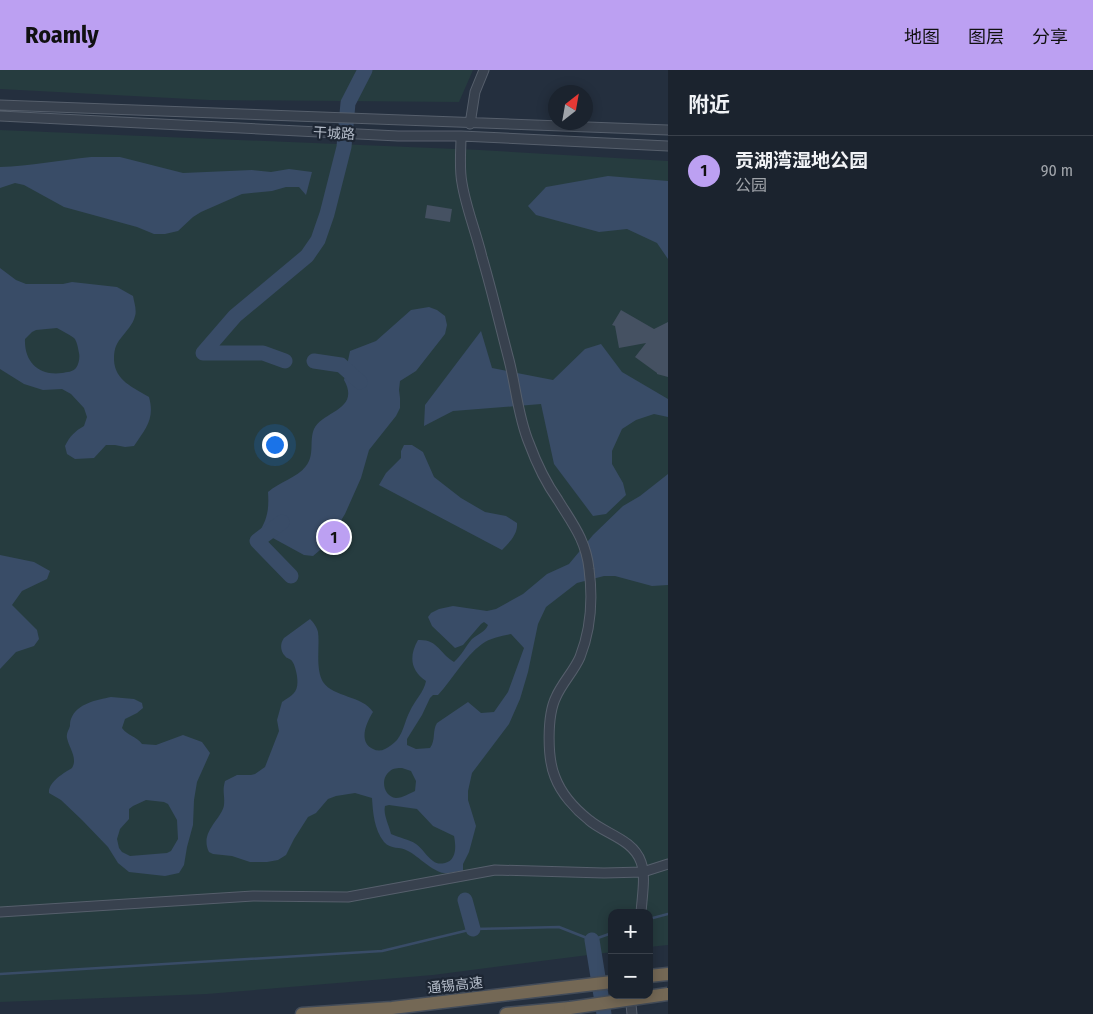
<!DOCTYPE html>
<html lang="zh">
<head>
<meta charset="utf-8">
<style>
  :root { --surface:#1b232e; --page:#242b36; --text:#f1f3f6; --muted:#a0a4aa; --line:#39404a; --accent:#bca0f2 }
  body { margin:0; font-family:"Fira Sans Condensed","Noto Sans SC",sans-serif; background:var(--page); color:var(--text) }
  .controls { position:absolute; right:15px; bottom:15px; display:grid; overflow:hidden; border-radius:10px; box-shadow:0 2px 12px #0003 }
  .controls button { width:45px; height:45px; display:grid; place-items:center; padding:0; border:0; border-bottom:1px solid var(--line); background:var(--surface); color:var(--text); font:25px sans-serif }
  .compass { position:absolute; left:548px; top:15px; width:45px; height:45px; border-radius:50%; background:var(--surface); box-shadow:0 2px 12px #0003; rotate:31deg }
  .you { position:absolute; left:274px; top:374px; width:18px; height:18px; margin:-12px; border:4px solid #fff; border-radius:50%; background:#1a73e8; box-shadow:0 0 0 8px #1a73e833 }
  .badge { display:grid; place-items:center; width:32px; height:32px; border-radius:50%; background:var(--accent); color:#111; font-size:16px; font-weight:700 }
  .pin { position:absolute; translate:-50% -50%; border:2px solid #fff; box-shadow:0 1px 5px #0006 }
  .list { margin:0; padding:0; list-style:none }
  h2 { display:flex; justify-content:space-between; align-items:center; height:65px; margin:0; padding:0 20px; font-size:21px }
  h2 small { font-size:16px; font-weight:400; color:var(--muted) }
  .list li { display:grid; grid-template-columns:32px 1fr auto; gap:15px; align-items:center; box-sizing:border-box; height:70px; padding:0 20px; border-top:1px solid var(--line) }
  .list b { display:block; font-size:19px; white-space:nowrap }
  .list p { margin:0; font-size:16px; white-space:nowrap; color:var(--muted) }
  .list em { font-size:16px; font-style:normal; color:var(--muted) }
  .map { position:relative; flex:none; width:668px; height:944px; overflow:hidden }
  header { display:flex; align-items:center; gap:30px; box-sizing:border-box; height:70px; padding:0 25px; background:var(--accent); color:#111 }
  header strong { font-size:24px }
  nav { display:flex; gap:28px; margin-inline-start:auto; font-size:18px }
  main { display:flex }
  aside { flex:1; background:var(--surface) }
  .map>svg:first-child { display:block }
  .green { fill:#263c3f }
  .water { fill:#394c67; fill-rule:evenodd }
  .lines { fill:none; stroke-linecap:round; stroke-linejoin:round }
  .stream { stroke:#394c67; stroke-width:2.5 }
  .river { stroke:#394c67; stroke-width:15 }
  .building { fill:#455162 }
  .minor-casing { stroke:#565f6c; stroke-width:11 }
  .highway-casing { stroke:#434c59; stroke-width:15 }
  .minor { stroke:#38414e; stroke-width:9 }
  .highway { stroke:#746855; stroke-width:12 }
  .highway-bridge-casing { stroke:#434c59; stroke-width:15; stroke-linecap:butt }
  .highway-bridge { stroke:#746855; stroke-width:12 }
  .labels { text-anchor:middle; stroke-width:4.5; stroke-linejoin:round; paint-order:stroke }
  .street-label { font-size:14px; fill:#b4bcc9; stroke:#1d2633 }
</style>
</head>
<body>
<header>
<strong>Roamly</strong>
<nav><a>地图</a><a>图层</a><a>分享</a></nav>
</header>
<main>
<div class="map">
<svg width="668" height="944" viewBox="0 0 668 944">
  <rect width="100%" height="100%" fill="#242f3e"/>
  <path class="green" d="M0,0H473L459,32L209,30L0,19Z
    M0,60L480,80L668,91V875L649,877V843H612V882L433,905L207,924L0,932Z"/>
  <path class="water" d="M91,87H120L183,103L252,100L271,102L289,99L312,102L306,125L299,117H286L272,121L242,124L201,142L193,147L178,161L165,164H154L137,157L64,137L24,115L15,113L0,118V97C30,96 61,90 91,87Z
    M608,106L668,111V189L657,173L627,159L599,162L536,145L528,136L546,117Z
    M0,198L16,210L26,214H63L72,212L117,217L133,226C134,232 137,240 135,246C133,255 126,261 121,268C115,275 114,281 114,290C115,311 133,317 149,327C155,349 146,358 134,376L125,377L115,375H106L94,388L75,389L67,384L65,376C70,366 75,361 84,356L87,347L84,338L71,324L62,319L43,320L24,314L0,299ZM57,258C62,261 69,264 74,268C77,271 78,278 79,283C80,287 79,294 76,298C73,302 67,302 62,303C39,306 24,292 25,269L32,262L36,260Z
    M429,237L437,240L445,246L447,255L445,264L416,301L400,311L399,320L400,328V338L396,346L369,380L361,408L345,444L326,475L313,486L304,485L260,461C268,447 269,438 268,422C279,412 297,408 306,396C315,385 309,371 314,359C322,341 361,340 344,310L350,281L376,271L411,240Z
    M481,261L492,298L553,310L585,279L601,274L622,302L668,329V347L654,344L636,350L622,359L612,381V394L623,413L626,425L606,444L593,446L554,394L541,334L453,341L424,356L425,335Z
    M404,375H412L423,382L434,407L461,428L485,442L506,446L517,453C518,464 510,472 502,480L379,415L386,403L401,388V381Z
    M668,404V515L652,516L615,506H604L577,513L546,537L538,554L528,602L520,629L509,654L472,703L468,721V730L476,756L469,782L463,794V801C457,801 449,804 444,803C433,802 418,786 408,781C400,776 391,780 384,772C374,759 373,743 372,728L355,723L336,726L328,729L316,743L308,747L294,769L286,785L278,790L267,792H250L232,786L213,784L209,782C199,762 222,749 224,735C225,725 222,722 225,711L237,705H251L255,704L265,697L279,661L277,650L282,632C294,624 299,622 297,606C296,601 295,595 292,591C290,588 287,589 285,586C280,581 280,573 284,568L310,549C313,552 317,557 318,562C320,576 315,598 323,612C334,628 362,625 373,642C366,653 358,672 373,679C377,681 381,681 385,679C389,677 394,673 397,670C404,661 405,650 410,641C415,630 424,622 426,611C410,600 409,586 418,570C438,569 439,583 454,592C462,585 465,577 472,569C478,564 485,562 488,555L484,552L481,554L463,575L455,578L432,556L428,547L431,543L439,539L453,536L487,541L496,539L523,524L547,504L569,494L593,465L623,436L640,426ZM511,564L524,578L508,622L494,642L481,643L468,632L437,653C432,661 436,670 430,678L416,679L407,675V669L422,645L430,628L433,625H438C453,609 464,587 482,574C490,568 501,566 511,564ZM402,698L411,701L416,711L415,721C410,723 403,728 396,728C383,727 380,708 390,701C393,698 398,698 402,698ZM389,735L417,739L433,756L454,766C456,776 457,790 445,793C440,794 437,794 433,791C427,787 423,779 416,774C409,769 399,768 391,764C389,755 383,745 385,736Z
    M0,485L34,492L50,501L47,509L22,521L12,535L37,560L39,569L34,576L16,582L0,599Z
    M111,627L134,629L142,633L143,638L137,643L125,649L122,658C128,666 136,666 142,674L156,675L183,665L202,672L210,683L197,712L194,730L193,755L187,777L184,795L179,803L165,806L129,802L118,793L108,777L82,750L61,730L49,723C48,712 64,703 72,698C78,688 69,678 67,668C66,663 69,660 70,656C70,654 70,651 71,649C77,633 97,630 111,627ZM146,730L164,732L168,734L177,750L178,769L171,781L167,783L130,786L122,782L119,778L117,769L120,759L129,749V739L133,736Z"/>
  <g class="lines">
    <path class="stream" d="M649,849L668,844
      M0,904L382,881L473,859L559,857L592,870L612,863"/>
    <path class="river" d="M285,291L263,283H203L235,246L307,186L318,170L327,144L344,77L348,33L365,0
      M314,291L341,295L360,312
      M282,452L257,471L291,506
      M465,830L473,859
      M592,870L604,944"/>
  </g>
  <path class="building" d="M427,135L452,139L450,152L425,148Z
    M621,240L654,259L668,252V307L657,304V303L635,287L646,273L619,278L615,256L612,255Z"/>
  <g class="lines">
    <g class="minor-casing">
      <path id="minor" d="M0,35L668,60
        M0,46L398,66H461L668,76
        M470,54L475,22L484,0
        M461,66C461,81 459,98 462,113C466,138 476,162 482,187C492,221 500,256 509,290C516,317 518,347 529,373C536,392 546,413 558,430C572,453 586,470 589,499C593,529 591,559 580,587C574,601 562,613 556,627C547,645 547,688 555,707C561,723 575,739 589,750C605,764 633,769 641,792C646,806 642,827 641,843
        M0,842L253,826L348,827L495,800L604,803L643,802L668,794
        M630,925L632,944"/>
    </g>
    <g class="highway-casing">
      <path id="highway" d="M649,906L668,904
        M302,944L392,938L612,912
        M506,944L570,938"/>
    </g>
    <use href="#minor" class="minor"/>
    <use href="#highway" class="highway"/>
    <g class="highway-bridge-casing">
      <path id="highway-bridge" d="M570,938L668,924"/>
    </g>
    <use href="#highway-bridge" class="highway-bridge"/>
  </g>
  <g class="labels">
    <g class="street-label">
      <text transform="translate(334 63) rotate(3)" y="5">干城路</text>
      <text transform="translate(455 915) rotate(-6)" y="5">通锡高速</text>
    </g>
  </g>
</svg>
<div class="controls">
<button>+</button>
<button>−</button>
</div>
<svg class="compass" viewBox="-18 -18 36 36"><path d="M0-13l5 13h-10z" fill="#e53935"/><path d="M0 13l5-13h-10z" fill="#a0a4aa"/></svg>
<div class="you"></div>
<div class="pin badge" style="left:334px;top:467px">1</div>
</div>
<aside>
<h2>附近<small></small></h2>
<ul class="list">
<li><span class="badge">1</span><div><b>贡湖湾湿地公园</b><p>公园</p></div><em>90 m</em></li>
</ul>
</aside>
</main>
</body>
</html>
